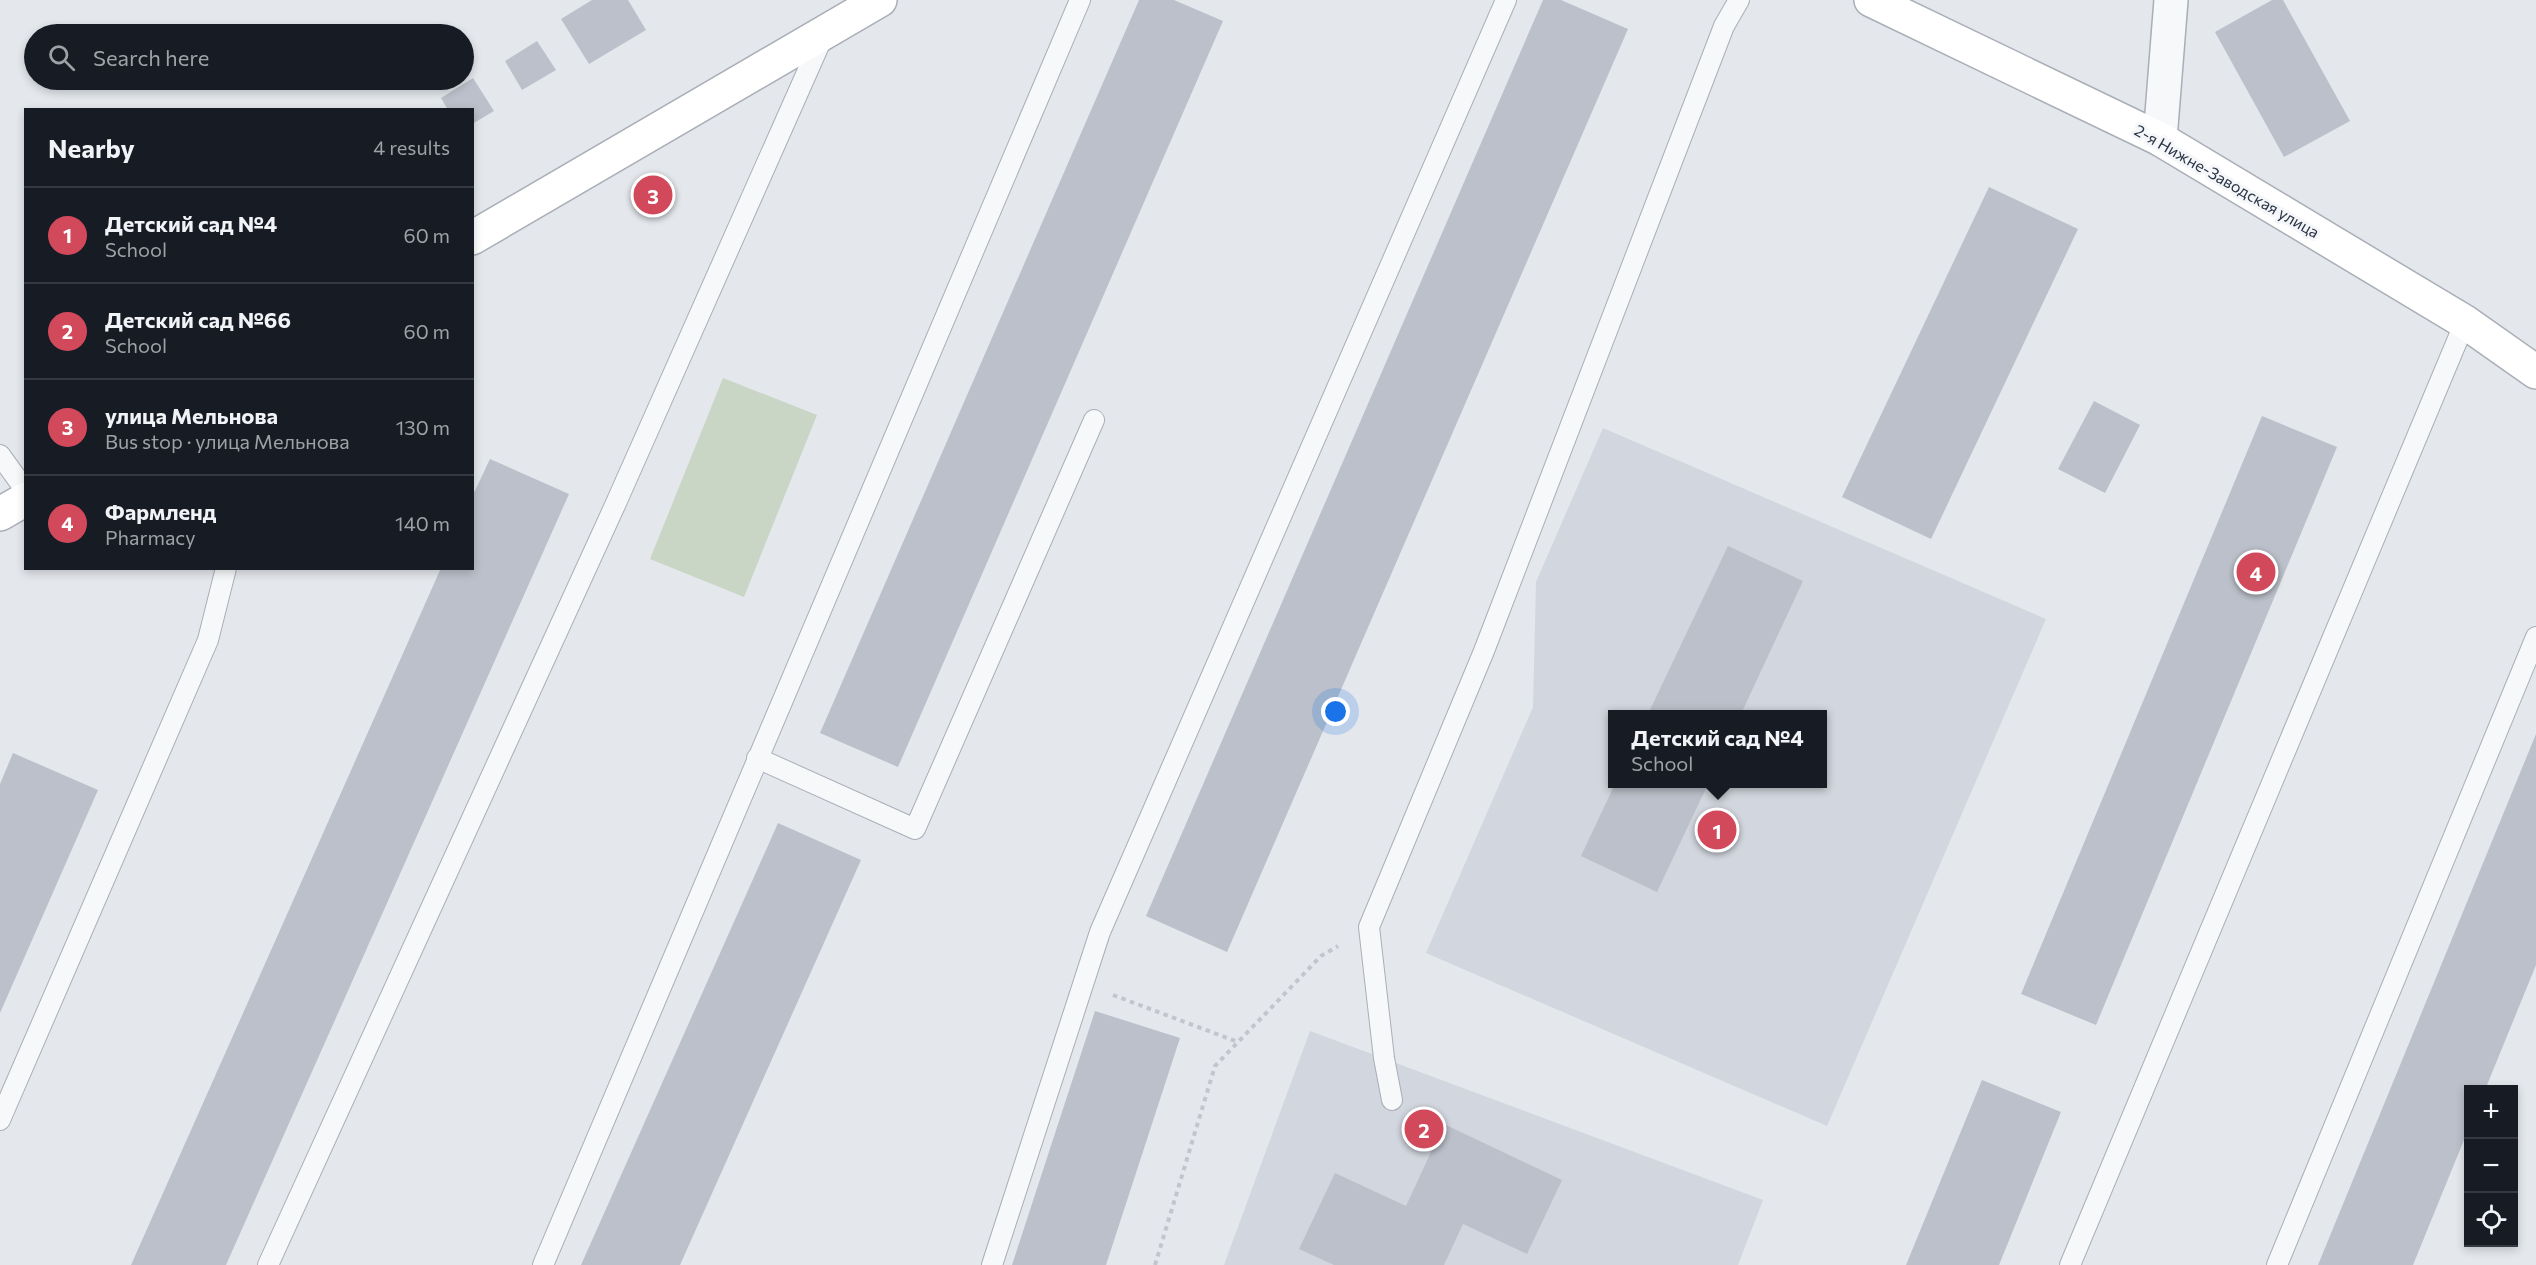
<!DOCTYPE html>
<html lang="en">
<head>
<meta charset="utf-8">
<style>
  :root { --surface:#171b24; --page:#20242c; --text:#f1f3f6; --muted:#9ea1a6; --line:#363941; --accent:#d1495b }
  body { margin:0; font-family:Commissioner,sans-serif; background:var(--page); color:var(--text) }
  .controls { position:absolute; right:18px; bottom:18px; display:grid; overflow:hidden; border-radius:0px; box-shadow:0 3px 9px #0003 }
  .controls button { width:54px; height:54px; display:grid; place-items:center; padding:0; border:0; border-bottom:2px solid var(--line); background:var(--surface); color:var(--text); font:30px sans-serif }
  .you { position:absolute; left:1336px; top:712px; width:21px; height:21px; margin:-15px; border:4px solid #fff; border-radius:50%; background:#1a73e8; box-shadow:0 0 0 9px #1a73e833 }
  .badge { display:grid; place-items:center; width:39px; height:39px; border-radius:50%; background:var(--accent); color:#fff; font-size:20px; font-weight:700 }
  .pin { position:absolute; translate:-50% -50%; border:3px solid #fff; box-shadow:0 2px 6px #0006 }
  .popup { position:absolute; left:1608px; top:710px; width:219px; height:78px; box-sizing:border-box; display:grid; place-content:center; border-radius:0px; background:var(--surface); filter:drop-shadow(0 2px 4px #0005); font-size:20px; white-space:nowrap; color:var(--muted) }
  .popup b { font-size:22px; color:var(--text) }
  .popup::after { content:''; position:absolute; left:50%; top:100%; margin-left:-12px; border:12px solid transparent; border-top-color:var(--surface) }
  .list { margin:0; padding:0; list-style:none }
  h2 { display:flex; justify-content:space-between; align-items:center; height:78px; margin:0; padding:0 24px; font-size:26px }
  h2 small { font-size:20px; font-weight:400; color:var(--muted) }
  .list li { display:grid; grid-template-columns:39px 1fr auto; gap:18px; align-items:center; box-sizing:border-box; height:96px; padding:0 24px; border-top:2px solid var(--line) }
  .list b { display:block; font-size:22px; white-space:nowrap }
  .list p { margin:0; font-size:20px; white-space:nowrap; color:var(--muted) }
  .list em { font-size:20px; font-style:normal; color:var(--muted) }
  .icon { flex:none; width:33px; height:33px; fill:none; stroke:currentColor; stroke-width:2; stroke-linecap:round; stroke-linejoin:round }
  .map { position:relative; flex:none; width:2536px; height:1265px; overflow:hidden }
  .search { position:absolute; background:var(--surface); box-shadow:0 3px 9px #0003; left:24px; top:24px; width:450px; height:66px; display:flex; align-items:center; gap:15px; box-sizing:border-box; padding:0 21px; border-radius:33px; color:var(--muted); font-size:22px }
  .panel { position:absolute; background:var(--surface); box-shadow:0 3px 9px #0003; left:24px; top:108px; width:450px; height:462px; border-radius:0px }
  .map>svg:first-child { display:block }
  .built { fill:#d2d6de; fill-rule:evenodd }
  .green { fill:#c9d6c5 }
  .building { fill:#bbc0ca }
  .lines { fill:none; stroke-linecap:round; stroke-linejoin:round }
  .lane-casing { stroke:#a9aeb7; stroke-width:22 }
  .street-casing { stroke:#a9aeb7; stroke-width:36 }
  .secondary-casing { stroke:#a9aeb7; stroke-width:36 }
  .path { stroke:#c2c5cb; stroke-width:4; stroke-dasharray:4.5 4.5; stroke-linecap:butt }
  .lane { stroke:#f7f8fa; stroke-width:20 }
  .street { stroke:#f7f8fa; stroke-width:33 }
  .secondary { stroke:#fff; stroke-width:33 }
  .labels { text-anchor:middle; stroke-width:6; stroke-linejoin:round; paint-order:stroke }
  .street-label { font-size:16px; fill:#2b3445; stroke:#f4f6f9 }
</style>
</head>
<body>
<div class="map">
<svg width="2536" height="1265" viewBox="0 0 2536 1265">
  <rect width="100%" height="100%" fill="#e4e7ec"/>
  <path class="built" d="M1603,428L2046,619L1827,1126L1426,953L1533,707L1536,582ZM1612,714H1822V784H1612Z
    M1310,1031L1763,1200L1738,1265H1224Z"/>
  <path class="green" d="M723,378L817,415L744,597L650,559Z"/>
  <path class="building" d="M592,0H628L646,30L589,64L561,19Z
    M1139,0H1174L1223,21L898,767L820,733Z
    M1543,0H1561L1628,29L1227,952L1146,916Z
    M2272,0H2283L2350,121L2284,157L2215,32Z
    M537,41L556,70L522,90L505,61Z
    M473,78L494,111L472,124V110H448L441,98Z
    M1989,187L2078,229L1931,539L1842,497Z
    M2094,401L2140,425L2105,493L2058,469Z
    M2262,416L2337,447L2096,1025L2021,994Z
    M490,459L569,494L226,1265H131L441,568H472V497Z
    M1728,546L1803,581L1741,714H1648Z
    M2536,734V965L2485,1090H2468V1130L2413,1265H2318Z
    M13,753L98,790L0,1013V784Z
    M1615,784H1708L1657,892L1581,856Z
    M778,823L861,860L680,1265H581Z
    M1095,1011L1180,1038L1106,1265H1012Z
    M1982,1080L2061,1112L1999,1265H1906Z
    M1444,1124L1562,1180L1527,1254L1463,1224L1444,1265H1334L1299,1249L1335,1173L1406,1206Z"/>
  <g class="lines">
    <g class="lane-casing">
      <path id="lane" d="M0,455L26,491
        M757,758L915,829L1094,420
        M1392,1100L1384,1058L1369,927L1484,651L1724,26L1739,0
        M0,1120L208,640L226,568
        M268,1265L616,503L824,34
        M543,1265L1080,0
        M992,1265L1100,932L1506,0
        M2070,1265L2465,322
        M2277,1265L2536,637"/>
    </g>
    <g class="street-casing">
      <path id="street" d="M2160,139L2171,0"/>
    </g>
    <g class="secondary-casing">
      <path id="secondary" d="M1871,0L2160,139L2465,322L2536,372
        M472,238L880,0
        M0,514L26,499"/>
    </g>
    <path class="path" d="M1113,995L1238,1042
      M1155,1265L1215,1066L1321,956L1338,946"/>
    <use href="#lane" class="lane"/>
    <use href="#street" class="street"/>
    <use href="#secondary" class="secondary"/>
  </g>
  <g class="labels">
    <g class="street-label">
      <text transform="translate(2227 181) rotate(30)" y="6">2-я Нижне-Заводская улица</text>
    </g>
  </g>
</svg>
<div class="controls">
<button>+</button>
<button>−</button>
<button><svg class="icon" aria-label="locate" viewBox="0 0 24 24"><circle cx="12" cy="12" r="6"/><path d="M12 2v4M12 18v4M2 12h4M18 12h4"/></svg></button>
</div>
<div class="you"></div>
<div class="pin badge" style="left:1717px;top:830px">1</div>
<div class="popup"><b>Детский сад №4</b>School</div>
<div class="pin badge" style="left:1424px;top:1129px">2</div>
<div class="pin badge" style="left:653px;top:195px">3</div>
<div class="pin badge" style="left:2256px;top:572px">4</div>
<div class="search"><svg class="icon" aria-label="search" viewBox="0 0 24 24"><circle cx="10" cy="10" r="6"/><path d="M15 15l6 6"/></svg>Search here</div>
<section class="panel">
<h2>Nearby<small>4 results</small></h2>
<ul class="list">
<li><span class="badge">1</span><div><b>Детский сад №4</b><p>School</p></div><em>60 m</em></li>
<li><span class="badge">2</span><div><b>Детский сад №66</b><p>School</p></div><em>60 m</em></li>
<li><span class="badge">3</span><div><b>улица Мельнова</b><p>Bus stop · улица Мельнова</p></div><em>130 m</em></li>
<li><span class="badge">4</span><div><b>Фармленд</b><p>Pharmacy</p></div><em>140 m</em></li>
</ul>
</section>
</div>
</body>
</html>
